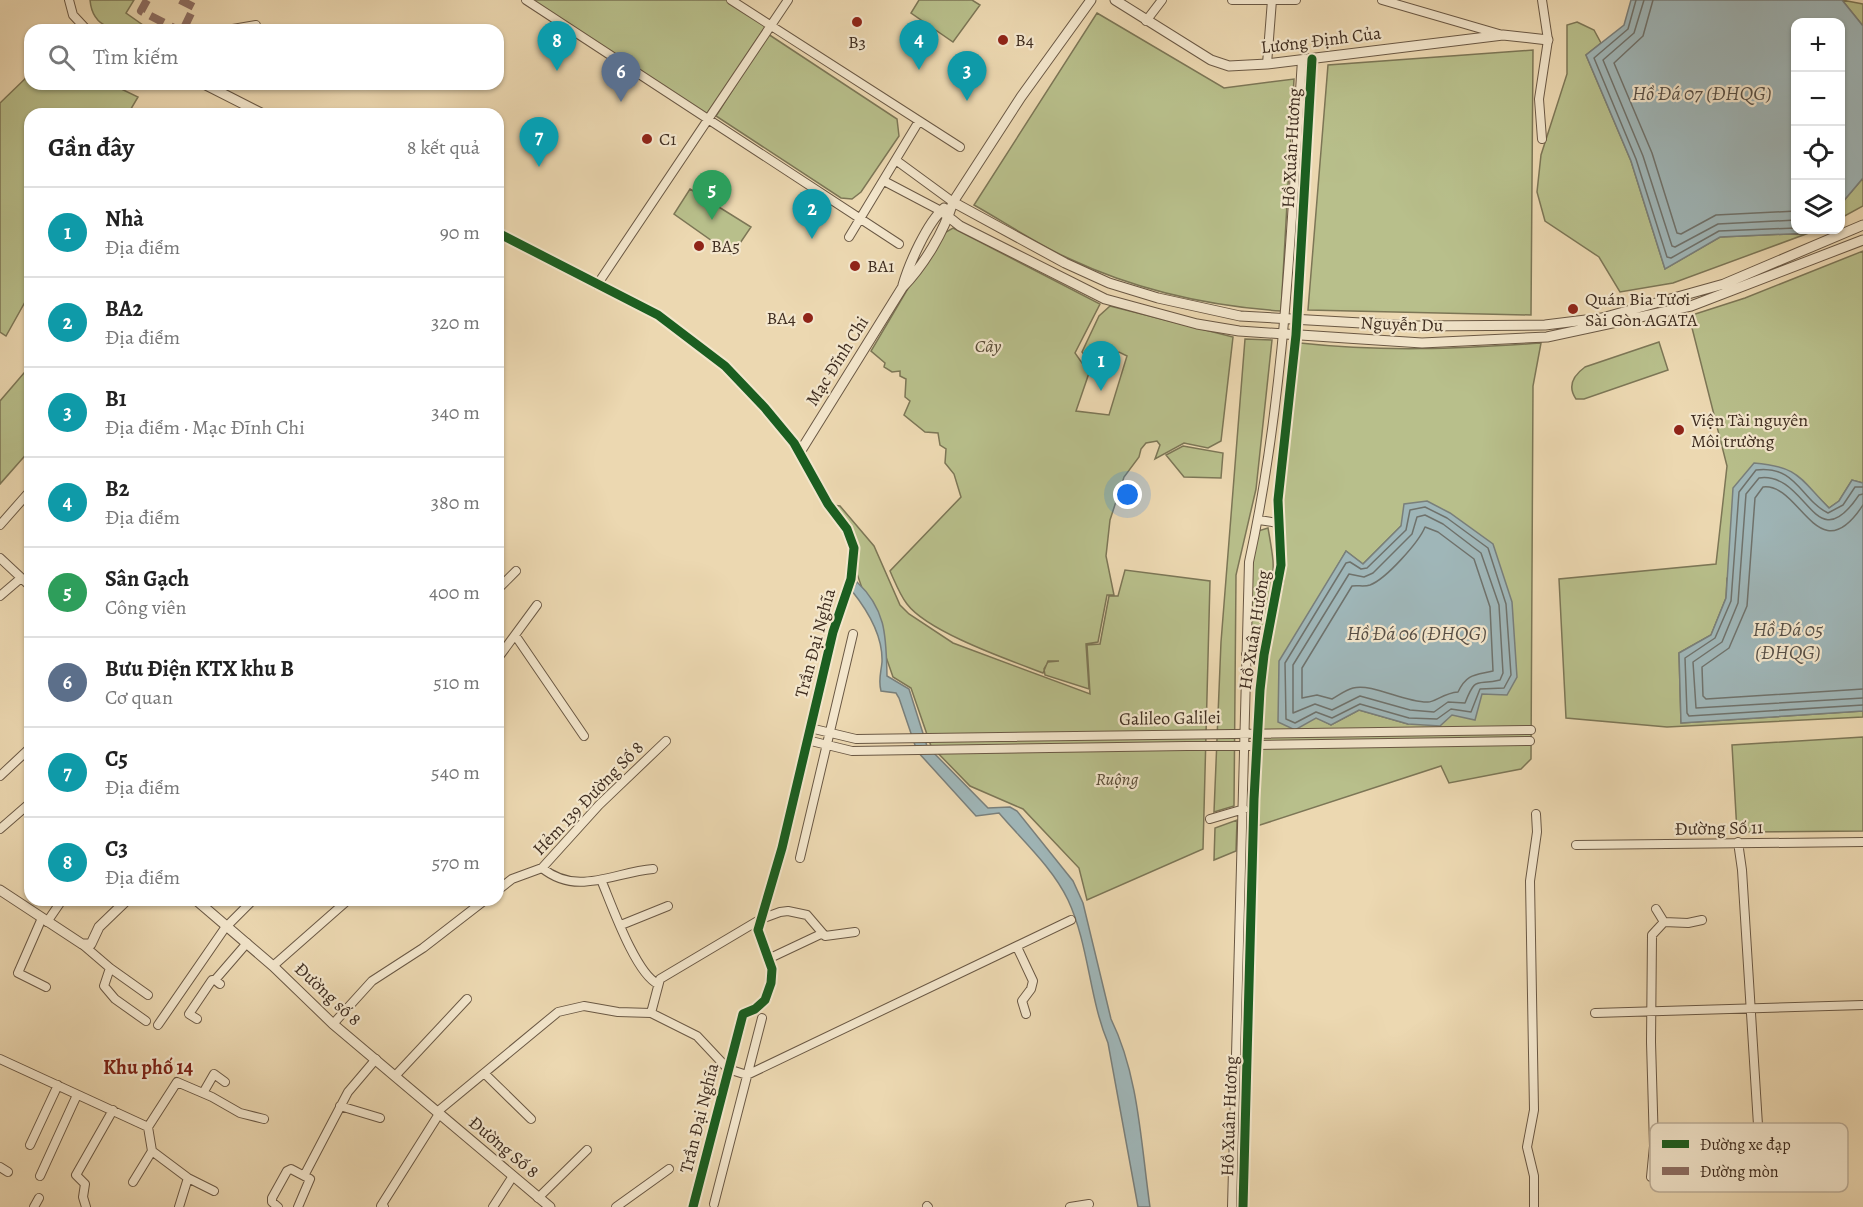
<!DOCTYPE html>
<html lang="vi">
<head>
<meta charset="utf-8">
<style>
  :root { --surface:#fff; --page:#f6f6f6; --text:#222; --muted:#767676; --line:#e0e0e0; --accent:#8f2418 }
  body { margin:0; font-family:Alegreya,serif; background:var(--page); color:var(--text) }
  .controls { position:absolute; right:18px; top:18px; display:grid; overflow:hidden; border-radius:12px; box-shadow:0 2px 4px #0004 }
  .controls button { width:54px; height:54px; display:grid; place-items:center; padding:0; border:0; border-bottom:2px solid var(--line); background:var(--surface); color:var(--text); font:30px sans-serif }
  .you { position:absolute; left:1128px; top:495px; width:21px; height:21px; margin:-15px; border:4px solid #fff; border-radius:50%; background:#1a73e8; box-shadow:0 0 0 9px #1a73e833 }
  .badge { display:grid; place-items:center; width:39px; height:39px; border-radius:50%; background:var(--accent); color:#fff; font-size:20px; font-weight:700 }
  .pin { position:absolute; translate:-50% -50px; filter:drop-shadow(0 2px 3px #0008) }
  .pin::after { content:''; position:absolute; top:32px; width:21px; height:18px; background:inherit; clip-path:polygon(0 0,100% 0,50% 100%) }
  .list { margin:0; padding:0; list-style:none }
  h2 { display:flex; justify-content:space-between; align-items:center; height:78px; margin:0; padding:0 24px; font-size:26px }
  h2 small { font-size:20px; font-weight:400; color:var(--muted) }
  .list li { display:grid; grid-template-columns:39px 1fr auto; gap:18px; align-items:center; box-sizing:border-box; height:90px; padding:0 24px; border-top:2px solid var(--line) }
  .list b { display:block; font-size:22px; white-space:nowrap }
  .list p { margin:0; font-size:20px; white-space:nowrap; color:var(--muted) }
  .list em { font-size:20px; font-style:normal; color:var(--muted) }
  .icon { flex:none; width:33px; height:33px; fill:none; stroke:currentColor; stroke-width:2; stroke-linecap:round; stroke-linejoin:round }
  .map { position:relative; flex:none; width:1863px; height:1207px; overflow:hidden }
  .search { position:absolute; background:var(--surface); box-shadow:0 2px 4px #0004; left:24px; top:24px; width:480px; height:66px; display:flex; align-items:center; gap:15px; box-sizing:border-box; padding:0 21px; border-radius:18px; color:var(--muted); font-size:22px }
  .panel { position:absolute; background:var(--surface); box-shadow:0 2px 4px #0004; left:24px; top:108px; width:480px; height:798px; border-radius:18px }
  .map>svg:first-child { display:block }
  .green { fill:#b8bf8b; stroke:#7c7656; stroke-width:1.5; fill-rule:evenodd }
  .water { fill:#9fb6b8; stroke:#797f7b; stroke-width:1.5 }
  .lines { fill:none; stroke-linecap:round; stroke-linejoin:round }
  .shore { stroke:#6f726c; stroke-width:1.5 }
  .minor-casing { stroke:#6a5844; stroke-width:10 }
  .tertiary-casing { stroke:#6a5844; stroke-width:11 }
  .minor { stroke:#f3e6cc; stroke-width:8 }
  .tertiary { stroke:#f3e6cc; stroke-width:9 }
  .quiet { stroke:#8d6e63; stroke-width:8; stroke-dasharray:15 8; stroke-linecap:butt }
  .cycleway-casing { stroke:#f3e6cc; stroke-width:13 }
  .cycleway { stroke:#1b5e20; stroke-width:9 }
  .poi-dot { fill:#8f2418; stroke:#f3e6cc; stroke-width:2 }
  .labels { text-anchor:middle; stroke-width:4.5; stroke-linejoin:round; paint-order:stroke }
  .poi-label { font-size:18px; fill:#3f2d20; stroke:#f3e6cc; text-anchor:start }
  .street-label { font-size:18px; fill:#3f2d20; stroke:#f3e6cc }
  .park-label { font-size:18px; font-style:italic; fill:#574a35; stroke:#f3e6cc }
  .water-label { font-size:20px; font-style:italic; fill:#574f46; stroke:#f3e6cc }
  .neighbourhood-label { font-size:20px; font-weight:bold; fill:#7a1f14; stroke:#f3e6cc }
  .key { fill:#f3e6cc; stroke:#bdae98; stroke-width:1.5 }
  .key-label { font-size:16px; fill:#3f2d20 }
</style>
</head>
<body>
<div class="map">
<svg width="1863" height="1207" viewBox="0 0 1863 1207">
  <rect width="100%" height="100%" fill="#ecd8b1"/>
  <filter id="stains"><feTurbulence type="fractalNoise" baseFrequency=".00333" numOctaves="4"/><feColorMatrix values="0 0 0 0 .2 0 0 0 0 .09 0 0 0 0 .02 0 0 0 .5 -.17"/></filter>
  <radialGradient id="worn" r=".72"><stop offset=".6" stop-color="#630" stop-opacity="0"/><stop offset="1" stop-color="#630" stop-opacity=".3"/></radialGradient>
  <path class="green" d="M90,0H134L126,13L150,30C123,30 93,34 90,0Z
    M527,0H727L770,27L706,120Z
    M919,0H972L980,5L953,42L911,13Z
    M1842,0L1863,4V26Z
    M1097,13L1224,88L1294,79L1281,311C1209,306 1136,290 1070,259C1037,244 1006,223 974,205Z
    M1577,22L1594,30L1601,43L1586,55L1631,161L1665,269L1720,237L1810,233L1817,230L1673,283L1620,292L1599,257L1545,221L1537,192L1541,155L1567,74V25Z
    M768,34L897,119L899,136L861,192L852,199L841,198L716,116Z
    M1533,50L1531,315L1308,310L1328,65Z
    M30,74V84H111L138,97L128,114H30V293L6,336L0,332V103Z
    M1863,178V206L1841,218V204Z
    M690,189L751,227L732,255L674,214Z
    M953,228L1100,304L1075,353L1089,373L1076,411L1109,415L1127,356L1119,352L1094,369L1082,352L1099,316L1110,306L1233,337L1221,441L1208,448L1184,443L1155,459L1160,445L1157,441L1146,443L1141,449L1139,457L1124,477L1110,520L1106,556L1114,595H1107L1098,642L1086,644L1089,689L1045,675L1044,669L1048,662L1059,661H1048L1043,673C1009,660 928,632 907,604C900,595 895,582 890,571L961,497L954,474L945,463L946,449L940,445L938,433L925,432L904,415L910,401L905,397L906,379L900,376V371L892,372L884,367L885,363L871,351L939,236Z
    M1863,251V483L1852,480L1839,501L1829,508L1819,498L1727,578L1726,598L1711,635L1679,653L1681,723L1863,711V717L1667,727L1566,718L1559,579L1716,564L1727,466L1689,316L1745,298Z
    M1245,339L1272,340L1256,489L1236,575L1234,806L1214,812L1221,642Z
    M1659,342L1668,370L1584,399H1576C1567,386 1574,375 1585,367Z
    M1300,343C1382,352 1458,349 1541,343L1533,386L1531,759L1521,769L1449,783L1441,766L1257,826L1261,729L1268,651L1284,580L1277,511L1294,349ZM1401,526L1408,724L1359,710L1331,725L1316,717L1315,605L1346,551L1363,564Z
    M30,366V450L0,484V401Z
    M1183,446L1223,453L1221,478L1184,477L1166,455Z
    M832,505L840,506L874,546L900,605L909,614L953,643L1090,694L1087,645L1100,644L1109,596H1118L1125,570L1210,581L1203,849L1087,900L1079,868L1023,809L970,786L931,746L911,688L893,677L855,568L856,538Z
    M1268,528C1270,539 1272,550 1273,561C1274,577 1267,636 1255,643L1251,639L1252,565L1258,531Z
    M1863,737V831L1737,832L1732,745Z
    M1237,820L1236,851L1214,860L1215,828Z"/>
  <path class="water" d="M1631,0H1842L1863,26V178L1841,204L1840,22H1796V230H1814L1810,233L1720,237L1665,269L1631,161L1586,55L1624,25Z
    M1754,463C1800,467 1799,478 1829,508L1839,501L1852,480L1863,483V711L1681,723L1679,653L1711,635L1726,598L1733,488Z
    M1427,501L1450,513L1493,544L1512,602L1517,677L1507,695L1482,694L1475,720L1452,715L1440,726L1408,724L1359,710L1331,725L1316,718L1295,730L1278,722L1279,661L1346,551L1363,564L1401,526L1404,504Z
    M857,582C887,610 886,638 887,676L909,689L927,746L988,808L1010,807L1017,811L1073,881L1083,903L1111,1019C1139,1076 1141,1145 1150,1207H1138L1108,1043C1089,998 1089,945 1068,900C1053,868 1022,840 999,813L976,816L917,751L899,698L896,693L881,691C878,680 881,673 882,662C883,635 868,611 852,591Z"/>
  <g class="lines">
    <path class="shore" d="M1636,0L1628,29L1594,58L1636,159L1667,257L1671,258L1719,231L1796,228
      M1644,0L1634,33L1603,60L1643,156L1672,246L1675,247L1718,224L1796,220
      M1653,0L1643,36L1614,63L1652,153L1677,233L1681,234L1716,215L1796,211
      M1863,487H1855L1843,505L1828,513C1800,499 1797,465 1756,470L1739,492L1731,601L1715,638L1685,658L1687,713L1689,716L1863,705
      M1863,494L1859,495C1814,562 1808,471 1759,478L1746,494L1738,603L1722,642L1693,662L1696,708L1863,698
      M1863,505C1818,574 1800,482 1763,487L1755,498L1747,606L1729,648L1702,667L1703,696L1706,699L1863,689
      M1425,507L1447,518L1488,548L1506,604L1511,675L1504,688L1480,689L1471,712L1451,709L1437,719L1409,718L1360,704L1332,718L1316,712L1295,723L1286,719L1285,663L1346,563L1350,562L1361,569L1367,568L1406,530L1410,510Z
      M1425,515L1443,524L1481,553L1499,605L1503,673L1500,680C1476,686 1476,675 1465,703L1448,702L1434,712L1410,710L1360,696L1332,710L1315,704L1293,713V665L1349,574L1364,577L1373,573L1412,534L1417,517Z
      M1425,527L1438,532L1474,559L1490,607L1493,671C1476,675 1467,673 1458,692C1444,693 1435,702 1428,702C1405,703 1373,683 1353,688C1345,690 1338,696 1332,699L1317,695L1302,698V668L1352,586C1358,585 1364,587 1370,585C1386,579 1419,542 1425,527Z"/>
    <g class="minor-casing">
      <path id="minor" d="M69,0L73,15L87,30
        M526,0L899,244
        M731,0L960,147
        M1232,0H1296
        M1382,0L1499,34
        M1146,21L1162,0
        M227,30L256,25
        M1267,64L1272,0
        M1542,139L1539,99L1548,40L1542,0
        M897,161L953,202
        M884,181L941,211
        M849,237L919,121
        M597,285L788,0
        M1259,520L1278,523
        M0,525L30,491
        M0,558L30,586
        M498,589L516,571
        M0,596L21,578
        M515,635L584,736
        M1246,654L1264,655
        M498,658L537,605
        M810,728L856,739L1531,730
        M807,740L852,751L1530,741
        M0,776L30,748
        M1210,819L1244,809
        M0,829L30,803
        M1738,842L1742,870L1758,1125L1749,1135
        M1576,845L1863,842
        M800,858L853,634
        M542,868C578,897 614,872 653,869
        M602,882C612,906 636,974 658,984
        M498,890L512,879L542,868L599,805L666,741
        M42,918L18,973L46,987
        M47,922L62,900
        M1664,922L1688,923L1702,920
        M228,925L253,900
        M621,925L668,906
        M82,944L110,968L104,986L115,999L146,1021
        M1017,947L1033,981L1031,989L1022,1001L1026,1014
        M768,959L821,934
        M273,966L348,900
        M110,968L148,995
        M220,984L215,980L247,943
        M651,1013L660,979L761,919L780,912L788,911L807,915L825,936L855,932
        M1595,1013L1863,1005
        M197,1019L189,1014L212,980H215
        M333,1024L372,981L423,948L485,900
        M158,1025L227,925
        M0,1059L148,1127L177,1082L212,1097L240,1113L264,1119
        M485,1074L531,1119
        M396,1075L467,999
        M203,1093L214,1074L225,1082
        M340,1106L380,1118
        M437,1112L558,1012L584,1006L618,1012L651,1013L697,1036L728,1069L747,1075L1071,920
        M148,1127L152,1151L188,1178L214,1191
        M30,1145L58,1085
        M0,1167L8,1172
        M305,1174L348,1092L376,1059
        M40,1176L77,1095
        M1651,1177L1654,1146L1651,1042L1652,935L1664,922L1656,909
        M133,1182L152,1151
        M538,1198L587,1150
        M714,1204L762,1018
        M927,1206L928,1207
        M34,1207L39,1198
        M86,1207L83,1197L85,1184L76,1175L113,1110
        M179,1207L188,1178
        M278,1207L272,1202V1198L287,1171L291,1169L310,1179L298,1207
        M384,1207L381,1206L439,1114
        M493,1207L513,1176
        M616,1207L669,1169
        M1070,1207L1089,1204
        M1232,1207L1249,562C1285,397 1291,228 1302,60
        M1243,1207L1254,799L1260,690L1264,655L1281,565L1278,500L1296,335L1312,59
        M1534,1207V1176L1527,1147L1534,1110L1530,881L1537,832L1536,814"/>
    </g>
    <g class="tertiary-casing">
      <path id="tertiary" d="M1115,0L1211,60L1229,66L1267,64L1503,35L1548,40
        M204,84L263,114
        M953,202L1065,263L1109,283L1158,298L1240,316L1413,326L1545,325L1602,318L1724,284L1863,225
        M941,211L960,226L1105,299L1197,324L1239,331L1422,343L1547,337L1691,306L1863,240
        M498,233L658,315L725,366L765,408L794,443L828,504L847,529L854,548L851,579L833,632L782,848L758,930L772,969L771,983L765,1000L755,1009L743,1014L693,1207
        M903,285C909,264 927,223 944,208
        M800,452L902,288C924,265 944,232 953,202L1021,97L1091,0
        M0,890L82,944H91L99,927L127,900
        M196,900L273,966L333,1024L550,1207"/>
    </g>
    <use href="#minor" class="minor"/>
    <use href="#tertiary" class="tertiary"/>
    <path class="quiet" d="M147,0L141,11L178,30
      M180,0L194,7L183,30"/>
    <g class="cycleway-casing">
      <path id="cycleway" d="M498,233L658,315L725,366L765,408L794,443L828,504L847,529L854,548L851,579L833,632L782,848L758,930L772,969L771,983L765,1000L755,1009L743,1014L693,1207
        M1243,1207L1254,799L1260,690L1264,655L1281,565L1278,500L1296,335L1312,59"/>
    </g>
    <use href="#cycleway" class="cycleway"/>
  </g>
  <g class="poi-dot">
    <circle cx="857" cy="22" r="6"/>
    <circle cx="1003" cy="40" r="6"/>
    <circle cx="647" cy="139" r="6"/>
    <circle cx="699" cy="246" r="6"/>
    <circle cx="855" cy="266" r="6"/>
    <circle cx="1573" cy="309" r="6"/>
    <circle cx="808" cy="318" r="6"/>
    <circle cx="1679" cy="430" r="6"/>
  </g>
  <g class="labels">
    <g class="poi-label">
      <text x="1015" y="46">B4</text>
      <text x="857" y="48" text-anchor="middle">B3</text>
      <text x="659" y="145">C1</text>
      <text x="711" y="252">BA5</text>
      <text x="867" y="272">BA1</text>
      <text x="1585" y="305">Quán Bia Tươi<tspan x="1585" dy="21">Sài Gòn AGATA</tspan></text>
      <text x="796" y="324" text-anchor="end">BA4</text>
      <text x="1691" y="426">Viện Tài nguyên<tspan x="1691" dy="21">Môi trường</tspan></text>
    </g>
    <g class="street-label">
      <text transform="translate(1321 40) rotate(-7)" y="6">Lương Định Của</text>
      <text transform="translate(1291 148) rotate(-87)" y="6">Hồ Xuân Hương</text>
      <text transform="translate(1402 324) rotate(2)" y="6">Nguyễn Du</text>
      <text transform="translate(837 361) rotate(-58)" y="6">Mạc Đĩnh Chi</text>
      <text transform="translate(1254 630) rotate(-81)" y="6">Hồ Xuân Hương</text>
      <text transform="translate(815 643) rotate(-75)" y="6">Trần Đại Nghĩa</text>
      <text transform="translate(1170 718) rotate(-1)" y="6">Galileo Galilei</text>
      <text transform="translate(588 798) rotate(-46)" y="6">Hẻm 139 Đường Số 8</text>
      <text transform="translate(1719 828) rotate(-1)" y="6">Đường Số 11</text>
      <text transform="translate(328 994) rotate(43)" y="6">Đường số 8</text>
      <text transform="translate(1229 1116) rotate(-88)" y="6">Hồ Xuân Hương</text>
      <text transform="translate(699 1118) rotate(-76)" y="6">Trần Đại Nghĩa</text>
      <text transform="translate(504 1147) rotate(40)" y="6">Đường Số 8</text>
    </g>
    <g class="park-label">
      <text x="988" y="352">Cây</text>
      <text x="1117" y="785">Ruộng</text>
    </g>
    <g class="water-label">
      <text x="1702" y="100">Hồ Đá 07 (ĐHQG)</text>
      <text x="1788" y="636">Hồ Đá 05<tspan x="1788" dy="23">(ĐHQG)</tspan></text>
      <text x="1417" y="640">Hồ Đá 06 (ĐHQG)</text>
    </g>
    <g class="neighbourhood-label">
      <text x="148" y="1074">Khu phố 14</text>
    </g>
  </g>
  <rect x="1650" y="1123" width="198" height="69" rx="9" class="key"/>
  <rect x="1662" y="1140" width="27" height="8" fill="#1b5e20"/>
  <rect x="1662" y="1167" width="27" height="8" fill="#8d6e63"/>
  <g class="key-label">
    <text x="1700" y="1150">Đường xe đạp</text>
    <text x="1700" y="1177">Đường mòn</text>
  </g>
  <rect width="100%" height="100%" filter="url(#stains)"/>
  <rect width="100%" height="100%" fill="url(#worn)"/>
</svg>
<div class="controls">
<button>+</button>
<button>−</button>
<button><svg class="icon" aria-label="locate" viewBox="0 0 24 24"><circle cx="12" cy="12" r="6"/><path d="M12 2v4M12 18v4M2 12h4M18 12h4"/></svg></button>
<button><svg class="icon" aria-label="layers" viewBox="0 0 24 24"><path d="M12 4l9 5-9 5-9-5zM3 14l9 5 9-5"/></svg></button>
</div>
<div class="you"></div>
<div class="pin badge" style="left:1101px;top:391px;background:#0f9aa8">1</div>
<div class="pin badge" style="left:812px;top:239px;background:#0f9aa8">2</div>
<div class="pin badge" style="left:967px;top:101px;background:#0f9aa8">3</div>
<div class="pin badge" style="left:919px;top:70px;background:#0f9aa8">4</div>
<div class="pin badge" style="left:712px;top:220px;background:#2e9e5b">5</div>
<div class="pin badge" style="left:621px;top:102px;background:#5c6f8a">6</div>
<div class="pin badge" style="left:539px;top:167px;background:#0f9aa8">7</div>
<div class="pin badge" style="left:557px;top:71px;background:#0f9aa8">8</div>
<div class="search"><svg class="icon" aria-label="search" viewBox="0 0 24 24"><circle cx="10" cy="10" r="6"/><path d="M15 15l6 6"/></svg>Tìm kiếm</div>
<section class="panel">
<h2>Gần đây<small>8 kết quả</small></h2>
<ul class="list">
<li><span class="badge" style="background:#0f9aa8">1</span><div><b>Nhà</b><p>Địa điểm</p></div><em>90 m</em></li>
<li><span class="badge" style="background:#0f9aa8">2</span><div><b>BA2</b><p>Địa điểm</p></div><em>320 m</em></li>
<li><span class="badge" style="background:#0f9aa8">3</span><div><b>B1</b><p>Địa điểm · Mạc Đĩnh Chi</p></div><em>340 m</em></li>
<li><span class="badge" style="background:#0f9aa8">4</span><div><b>B2</b><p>Địa điểm</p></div><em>380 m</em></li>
<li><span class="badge" style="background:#2e9e5b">5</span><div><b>Sân Gạch</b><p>Công viên</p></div><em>400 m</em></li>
<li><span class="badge" style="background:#5c6f8a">6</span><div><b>Bưu Điện KTX khu B</b><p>Cơ quan</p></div><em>510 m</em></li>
<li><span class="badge" style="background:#0f9aa8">7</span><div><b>C5</b><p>Địa điểm</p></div><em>540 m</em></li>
<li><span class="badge" style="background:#0f9aa8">8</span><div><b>C3</b><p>Địa điểm</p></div><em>570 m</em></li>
</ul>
</section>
</div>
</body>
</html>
